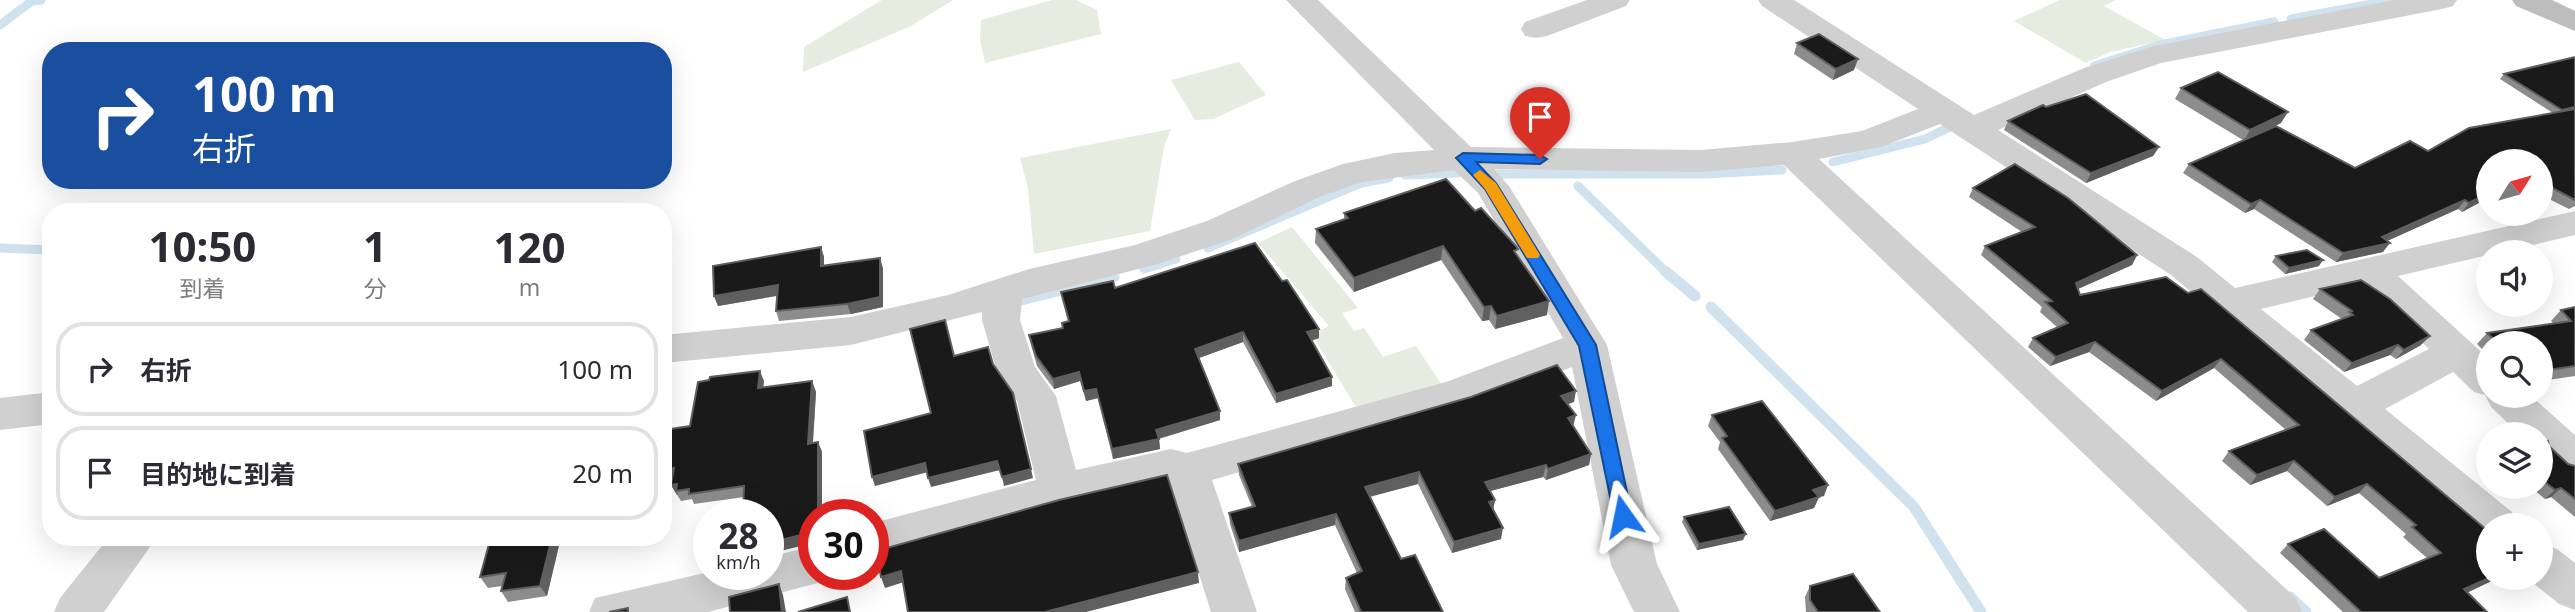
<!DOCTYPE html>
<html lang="ja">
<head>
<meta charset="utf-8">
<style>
  :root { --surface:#fff; --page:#f2f2f3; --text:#2b2b33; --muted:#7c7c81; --line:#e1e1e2 }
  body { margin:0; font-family:"Noto Sans","Noto Sans JP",sans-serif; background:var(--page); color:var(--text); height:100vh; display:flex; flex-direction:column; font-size:26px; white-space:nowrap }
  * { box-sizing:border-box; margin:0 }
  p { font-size:23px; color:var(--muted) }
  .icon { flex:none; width:38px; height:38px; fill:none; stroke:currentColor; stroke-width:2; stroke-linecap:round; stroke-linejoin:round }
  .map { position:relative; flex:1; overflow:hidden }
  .drawer { position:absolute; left:42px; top:203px; width:630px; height:343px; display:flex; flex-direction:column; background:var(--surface); border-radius:28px; box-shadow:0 7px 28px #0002 }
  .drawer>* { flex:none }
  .hud { position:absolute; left:42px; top:42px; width:630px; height:147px; border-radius:28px; box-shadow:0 7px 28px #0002; background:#1a4fa0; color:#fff; overflow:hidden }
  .needle { width:46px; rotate:53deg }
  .buttons { position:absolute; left:2476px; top:149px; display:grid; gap:14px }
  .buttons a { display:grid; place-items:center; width:77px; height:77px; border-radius:50%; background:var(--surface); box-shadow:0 7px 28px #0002; font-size:35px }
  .speed { position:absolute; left:693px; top:499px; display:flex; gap:14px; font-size:35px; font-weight:700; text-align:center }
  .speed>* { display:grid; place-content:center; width:91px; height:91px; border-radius:50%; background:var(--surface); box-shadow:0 7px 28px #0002; line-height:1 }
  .speed small { font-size:18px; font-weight:400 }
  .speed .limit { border:10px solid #d22; background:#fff; color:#111 }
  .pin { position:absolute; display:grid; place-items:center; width:60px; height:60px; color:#fff; margin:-72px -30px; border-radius:50% 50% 50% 0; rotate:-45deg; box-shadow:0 0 7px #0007 }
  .pin .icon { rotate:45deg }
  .me { position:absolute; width:77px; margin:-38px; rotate:348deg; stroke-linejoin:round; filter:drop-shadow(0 0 5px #0008) }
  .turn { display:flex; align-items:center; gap:24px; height:147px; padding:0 35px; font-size:32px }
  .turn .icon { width:91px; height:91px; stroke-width:2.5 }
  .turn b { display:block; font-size:49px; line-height:60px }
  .eta { display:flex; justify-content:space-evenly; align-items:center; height:119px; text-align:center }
  .eta b { font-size:42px; font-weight:700; line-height:49px }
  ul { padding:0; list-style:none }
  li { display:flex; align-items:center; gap:21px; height:94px; margin:0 14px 10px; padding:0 21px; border:4px solid var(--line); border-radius:28px }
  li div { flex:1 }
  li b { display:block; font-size:26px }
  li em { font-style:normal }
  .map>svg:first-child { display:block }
</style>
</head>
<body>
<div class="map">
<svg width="2575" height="612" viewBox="0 0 2575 612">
  <rect width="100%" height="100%" fill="#fff"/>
  <g fill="#e6ecdf">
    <path d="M882,0H953L911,26L803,72L804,47Z"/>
    <path d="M1052,0H1076L1097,10L1101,34L985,63L980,41L981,20Z"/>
    <path d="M2060,0H2116L2104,6L2165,40L2110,52L2086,63L2014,21Z"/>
    <path d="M1239,62L1266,95L1213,119L1195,120L1171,80Z"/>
    <path d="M1171,129L1164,147L1150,231L1034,254L1028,188L1020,158Z"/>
    <path d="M1292,227L1358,308L1342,313L1354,331L1364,328L1383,357L1416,346L1442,385L1359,412L1312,335L1329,326L1258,243Z"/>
  </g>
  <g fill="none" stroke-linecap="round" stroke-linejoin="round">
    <g stroke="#cfe2ee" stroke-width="9">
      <path d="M2291,19L2393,0"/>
      <path d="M0,25L32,1L41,0"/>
      <path d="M2094,66L2160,45L2274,22"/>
      <path d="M1833,162L1925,139L1952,126"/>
      <path d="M1496,174H1705L1782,170"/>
      <path d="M1405,175L1458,173"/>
      <path d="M1578,186L1667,273"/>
      <path d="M0,248L51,250"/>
      <path d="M1208,248L1361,183L1389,178"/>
      <path d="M1144,269L1176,259"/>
    </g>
    <g stroke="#cfe2ee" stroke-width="11">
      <path d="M1665,271L1695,296"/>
      <path d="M1017,301L1114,277"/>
      <path d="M1711,307L1914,507L1981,612"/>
      <path d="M2290,597L2306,612"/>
    </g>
    <g fill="#d0d0d0" fill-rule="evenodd">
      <path d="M1286,0H1318L1471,147L1700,150L1792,142L1862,131L1918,109L1762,6L1758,0H1794L1974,115L2084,68L2154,46L2394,0H2457L2453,6L2442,9L2161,63L2106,82L1998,130L2197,257L2235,288L2575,211V235L2503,252H2488V255L2398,276L2488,358V396H2531L2575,435V477L2560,472L2541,454V434H2519L2491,407L2485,395L2474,392L2453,372L2385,409L2512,512L2518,525H2488V541L2480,538L2171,275L1940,124L1881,147L1819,159L2296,598L2302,612H2248L1784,165L1700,172L1494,169L1509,186L1607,345L1657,564L1680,612H1634L1611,565L1572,367L1469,406L1212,480L1257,612H1211L1170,483L1060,508L873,561V523L1036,480L1017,401L997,372L982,320V312L851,345L663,363V335L851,317L948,295L1029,269L1135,245L1207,221L1295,181L1343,164L1395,153L1434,150ZM1454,170L1478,193L1563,338L1446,382L1187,453L1171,449L1076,470L1056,396L1035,367L1020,320L1022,299L1154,265L1233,239L1319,197L1362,182ZM2361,285L2429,349L2357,386L2261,309Z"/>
      <path d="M1587,0H1630L1626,6L1547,36L1536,38L1525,36L1521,29L1525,22Z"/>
      <path d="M51,392V424L0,430V398Z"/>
      <path d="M109,537H157L104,612H54L60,598Z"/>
      <path d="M2541,543L2557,549L2575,563V610L2559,604L2527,578H2541Z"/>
      <path d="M814,546V574H832L830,579L814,584L708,612H589L595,598L709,572L768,574V557Z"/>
    </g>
    <path fill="#bdbdbd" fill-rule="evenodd" d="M2512,0H2552L2575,11V31L2516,6Z"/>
  </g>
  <g fill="#8c8c8c">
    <path d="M1797,43L1854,70L1833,80L1794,54Z"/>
    <path d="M2575,57V206L2569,209L2541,195V161L2488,198L2462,212L2458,209L2387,241L2383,252L2336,262L2254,209L2245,213L2183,173L2189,164L2243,140L2175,99L2181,88L2281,123L2253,136L2355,168L2428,151L2553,113L2500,79L2504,74Z"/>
    <path d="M2046,107L2159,147L2153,156L2086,183L2004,130L2008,121Z"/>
    <path d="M1973,188L2137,255L2132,265L2078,289L2080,295L2166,277L2488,578H2498L2467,592L2487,612H2343L2280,553L2288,544L2379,578L2427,558L2403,537L2406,534L2359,493L2327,506L2287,471L2250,485L2222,461L2229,451L2286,430L2214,368L2156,401L2089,352L2050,366L2028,347L2033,338L2057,327L2040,312L2042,307L1981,255L1985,246L2022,232L1969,197Z"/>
    <path d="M1475,211L1517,256L1547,315L1495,329L1489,320L1482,321L1441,260L1354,292L1315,243L1316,229L1344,219V213Z"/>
    <path d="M821,247L824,257V266L883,268V307L851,314L779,321L776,311L777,296L718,306L714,296Z"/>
    <path d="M2276,256L2319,266L2285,274L2272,262Z"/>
    <path d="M1282,281L1319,329V338L1311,341L1332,386L1276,403L1243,342L1199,358L1220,420L1159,439L1160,449L1113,459L1098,398L1086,401L1080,381L1054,389L1037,366L1031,345L1029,335L1063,328L1068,321L1061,292L1115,288Z"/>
    <path d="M2320,289L2421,345L2396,359L2390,355L2344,372L2304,340L2311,330L2342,319L2313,299Z"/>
    <path d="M2575,307V376L2541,381V343H2488V355L2477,344L2487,333L2553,323L2551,321L2561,310Z"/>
    <path d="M764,381L763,387L812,381L816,392L813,443L818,442L822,452V514H814V544L744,497L694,504L692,499L681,501L671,485L690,426Z"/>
    <path d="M1574,402L1568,404L1573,426L1591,454L1589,465L1546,480L1543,477L1490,491L1495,500L1493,510L1501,539L1452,553L1418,484L1370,497L1401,559L1443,612H1355L1345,589L1346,578L1357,573L1335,525L1239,552L1230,524L1229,513L1252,507L1239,475L1238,464Z"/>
    <path d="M1712,415L1824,496L1819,497L1814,508L1770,521L1718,449L1720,442L1708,426Z"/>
    <path d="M2541,444L2549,446L2568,464L2575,466V517L2551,497L2545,499L2529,486H2541Z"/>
    <path d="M1684,517L1743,540L1697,550L1682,522Z"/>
    <path d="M491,537H561L547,596L508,602L501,591L502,586L488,588L480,577Z"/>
    <path d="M1810,586L1880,612H1806L1805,597Z"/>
  </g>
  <g fill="#5f5f5f">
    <path d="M1858,59L1854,70L1833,80L1836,69Z"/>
    <path d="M2288,112L2281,123L2244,141L2250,130Z"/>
    <path d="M2159,147L2153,156L2086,183L2091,173Z"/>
    <path d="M2488,193V198L2462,212L2469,203Z"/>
    <path d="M2260,200L2254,209L2245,213L2251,204Z"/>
    <path d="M2465,200L2458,209L2376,246L2382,237Z"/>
    <path d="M2390,243L2383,252L2336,262L2343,253Z"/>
    <path d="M1443,246L1441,260L1354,292V278Z"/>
    <path d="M821,247L824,257V276L821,266Z"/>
    <path d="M2137,255L2132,265L2071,292L2076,283Z"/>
    <path d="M880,258L883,268V307L851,314L847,304Z"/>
    <path d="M2323,260L2319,266L2285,274L2289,268Z"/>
    <path d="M778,285L781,295L718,306L714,296Z"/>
    <path d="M1549,301L1547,315L1495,329L1497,316Z"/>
    <path d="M1491,306L1489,320L1482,321L1484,307Z"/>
    <path d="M1319,329V338L1307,342V332Z"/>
    <path d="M1243,332V342L1196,359L1195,349Z"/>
    <path d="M2430,336L2421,345L2396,359L2404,350Z"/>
    <path d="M2095,342L2089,352L2050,366L2056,357Z"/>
    <path d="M2398,345L2390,355L2344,372L2352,363Z"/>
    <path d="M2221,359L2214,368L2156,401L2162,391Z"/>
    <path d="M760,371L764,381L762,398L758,388Z"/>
    <path d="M1079,372L1080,381L1054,389L1053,379Z"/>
    <path d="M1332,377V386L1276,403V394Z"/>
    <path d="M812,381L816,392L812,455L808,444Z"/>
    <path d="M1096,389L1098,398L1086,401L1084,391Z"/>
    <path d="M1576,391L1574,402L1559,407L1561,396Z"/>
    <path d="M1220,411V420L1157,439L1156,430Z"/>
    <path d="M1576,415L1573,427L1568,418Z"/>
    <path d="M1159,439L1160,449L1113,459L1112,449Z"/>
    <path d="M818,442L822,452V514H818Z"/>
    <path d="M1591,454L1589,465L1546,480L1548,469Z"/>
    <path d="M997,461L1000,470L931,487L928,478Z"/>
    <path d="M2294,461L2287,471L2250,485L2257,475Z"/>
    <path d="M925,463L928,472L875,486L872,477Z"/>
    <path d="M1546,465L1543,477L1483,493L1485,482Z"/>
    <path d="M674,468L679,478L663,480V470Z"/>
    <path d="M1031,469L1033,478L1004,486L1002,477Z"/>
    <path d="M1419,472L1418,484L1364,498L1365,487Z"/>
    <path d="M677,484L676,491L678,495H677L671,485Z"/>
    <path d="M2367,484L2359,493L2327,506L2335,497Z"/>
    <path d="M1828,485L1824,496L1819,497L1814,508L1770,521L1775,511L1813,490Z"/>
    <path d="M2561,488L2551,497L2545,499L2555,490Z"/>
    <path d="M1495,500L1493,511L1489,502Z"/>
    <path d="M1336,514L1335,525L1239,552V541Z"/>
    <path d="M1503,528L1501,539L1452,553L1454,542Z"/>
    <path d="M809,533L813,543L768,554V543Z"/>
    <path d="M1746,534L1743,540L1697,550L1699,544Z"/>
    <path d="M552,537H561L547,596L540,586Z"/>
    <path d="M901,571L904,582L885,588L881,577Z"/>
    <path d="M1198,572L1199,583L1086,612H1045Z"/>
    <path d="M2489,578H2498L2454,599L2464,589Z"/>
    <path d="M779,584L783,595L786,612H782Z"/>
  </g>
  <g fill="#1a1a1a" stroke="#5f5f5f" stroke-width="2">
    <path d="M1819,34L1858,59L1836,69L1797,43Z"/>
    <path d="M2575,57V107L2562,110L2504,74Z"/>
    <path d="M2218,72L2288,112L2250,130L2181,88Z"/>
    <path d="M2086,94L2159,147L2091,173L2008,121L2043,105L2046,107Z"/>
    <path d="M2575,109V200L2541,182V161H2488V193L2469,203L2465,200L2382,237L2390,243L2343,253L2260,200L2251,204L2189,164L2276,126L2355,168L2410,141L2428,151L2469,128Z"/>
    <path d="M2015,164L2068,198L2137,255L2076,283L2080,295L2166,277L2188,293L2201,289L2488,531L2489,578L2464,589L2487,612H2361L2288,544L2324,529L2379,578L2441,553L2412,527L2416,525L2367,484L2335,497L2294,461L2257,475L2229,451L2299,425L2221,359L2162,391L2095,342L2056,357L2033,338L2068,323L2045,302L2052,301L1985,246L2035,227L1973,188Z"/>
    <path d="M1446,179L1475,211L1481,208L1516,246L1518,249L1514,251L1549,301L1497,316L1491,306L1484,307L1443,246L1354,278L1316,229L1348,218L1344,213Z"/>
    <path d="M1255,243L1282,281L1287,280L1319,329L1307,332L1332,377L1276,394L1243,332L1195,349L1220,411L1156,430L1159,439L1112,449L1096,389L1084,391L1079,372L1053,379L1036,356L1029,335L1063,328L1062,323L1069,321L1061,292L1113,281L1115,288Z"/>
    <path d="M821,247V266L880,258V297L847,304L776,311L778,285L714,296L713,266Z"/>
    <path d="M2307,250L2323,260L2289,268L2276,256Z"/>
    <path d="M2361,280L2390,299L2430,336L2404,350L2398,345L2352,363L2311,330L2353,315L2349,312L2352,311L2320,289Z"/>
    <path d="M2575,307V366L2541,371V343H2498L2487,333L2571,321L2561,310Z"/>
    <path d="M945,320L954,356L988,347L993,364L1013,393L1031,469L1002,477L997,461L928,478L925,463L872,477L864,431L931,413L910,329Z"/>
    <path d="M1557,365L1576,391L1561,396L1576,415L1568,418L1591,454L1548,469L1546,465L1485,482L1495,500L1489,502L1503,528L1454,542L1419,472L1365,487L1401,559L1415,555L1443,612H1361L1346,578L1362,571L1336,514L1239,541L1229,513L1255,506L1238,464L1471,397Z"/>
    <path d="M760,371L758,388L812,381L808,444L818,442V514H814V538H813L809,533L768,543V514H743L744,486L689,494V489L676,491L677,484L671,485L674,468L663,470V430L690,426L698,382L709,380L710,377Z"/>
    <path d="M1762,401L1828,485L1813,490L1819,497L1775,511L1722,438L1727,436L1712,415Z"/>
    <path d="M2548,441L2549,446L2568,464L2575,466V499L2561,488L2555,490L2541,479V444Z"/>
    <path d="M1167,475L1198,572L1045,612H908L901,571L881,577L876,551L1059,500Z"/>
    <path d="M1729,507L1746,534L1699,544L1684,517Z"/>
    <path d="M491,537H552L540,586L501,591L506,573L480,577Z"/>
    <path d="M1853,574L1880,612H1818L1810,600V586Z"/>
    <path d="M779,584L782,612H730L729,597Z"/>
    <path d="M847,597L850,612H798Z"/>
    <path d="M628,608V612H609Z"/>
  </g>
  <path fill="#1a73e8" stroke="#114b97" stroke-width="2" d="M1463,153L1540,155L1547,159L1540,164L1476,162L1496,183L1596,345L1632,516L1630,522L1623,524L1614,516L1579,346L1485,189L1456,158Z"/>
  <path fill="#f59e0b" d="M1480,170L1496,183L1540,255L1538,258H1527L1485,189L1473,175Z"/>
</svg>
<div class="buttons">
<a><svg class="needle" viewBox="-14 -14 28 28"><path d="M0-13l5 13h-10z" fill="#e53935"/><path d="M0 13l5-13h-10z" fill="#7c7c81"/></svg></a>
<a><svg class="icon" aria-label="sound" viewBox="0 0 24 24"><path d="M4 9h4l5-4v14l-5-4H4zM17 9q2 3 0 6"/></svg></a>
<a><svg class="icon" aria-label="search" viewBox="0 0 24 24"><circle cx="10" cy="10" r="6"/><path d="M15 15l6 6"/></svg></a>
<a><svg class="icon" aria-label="layers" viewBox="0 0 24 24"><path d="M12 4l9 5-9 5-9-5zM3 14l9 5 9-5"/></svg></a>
<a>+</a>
</div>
<div class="speed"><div>28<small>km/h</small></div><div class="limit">30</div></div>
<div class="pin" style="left:1540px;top:159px;background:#d93025"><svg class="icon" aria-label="arrive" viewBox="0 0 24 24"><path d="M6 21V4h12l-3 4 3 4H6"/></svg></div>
<svg class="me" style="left:1623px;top:516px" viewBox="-20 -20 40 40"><path d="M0-17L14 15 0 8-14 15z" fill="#1a73e8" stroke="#fff" stroke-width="4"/></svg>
<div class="hud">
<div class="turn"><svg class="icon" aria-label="right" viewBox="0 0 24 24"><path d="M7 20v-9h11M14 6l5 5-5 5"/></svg><div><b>100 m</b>右折</div></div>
</div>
<section class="drawer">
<div class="eta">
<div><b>10:50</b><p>到着</p></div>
<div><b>1</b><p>分</p></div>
<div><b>120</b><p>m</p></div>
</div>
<ul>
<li><svg class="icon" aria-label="right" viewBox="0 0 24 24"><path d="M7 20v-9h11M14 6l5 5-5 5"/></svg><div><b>右折</b></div><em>100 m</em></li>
<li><svg class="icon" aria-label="arrive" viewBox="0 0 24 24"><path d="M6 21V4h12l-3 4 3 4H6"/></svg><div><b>目的地に到着</b></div><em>20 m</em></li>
</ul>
</section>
</div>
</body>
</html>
